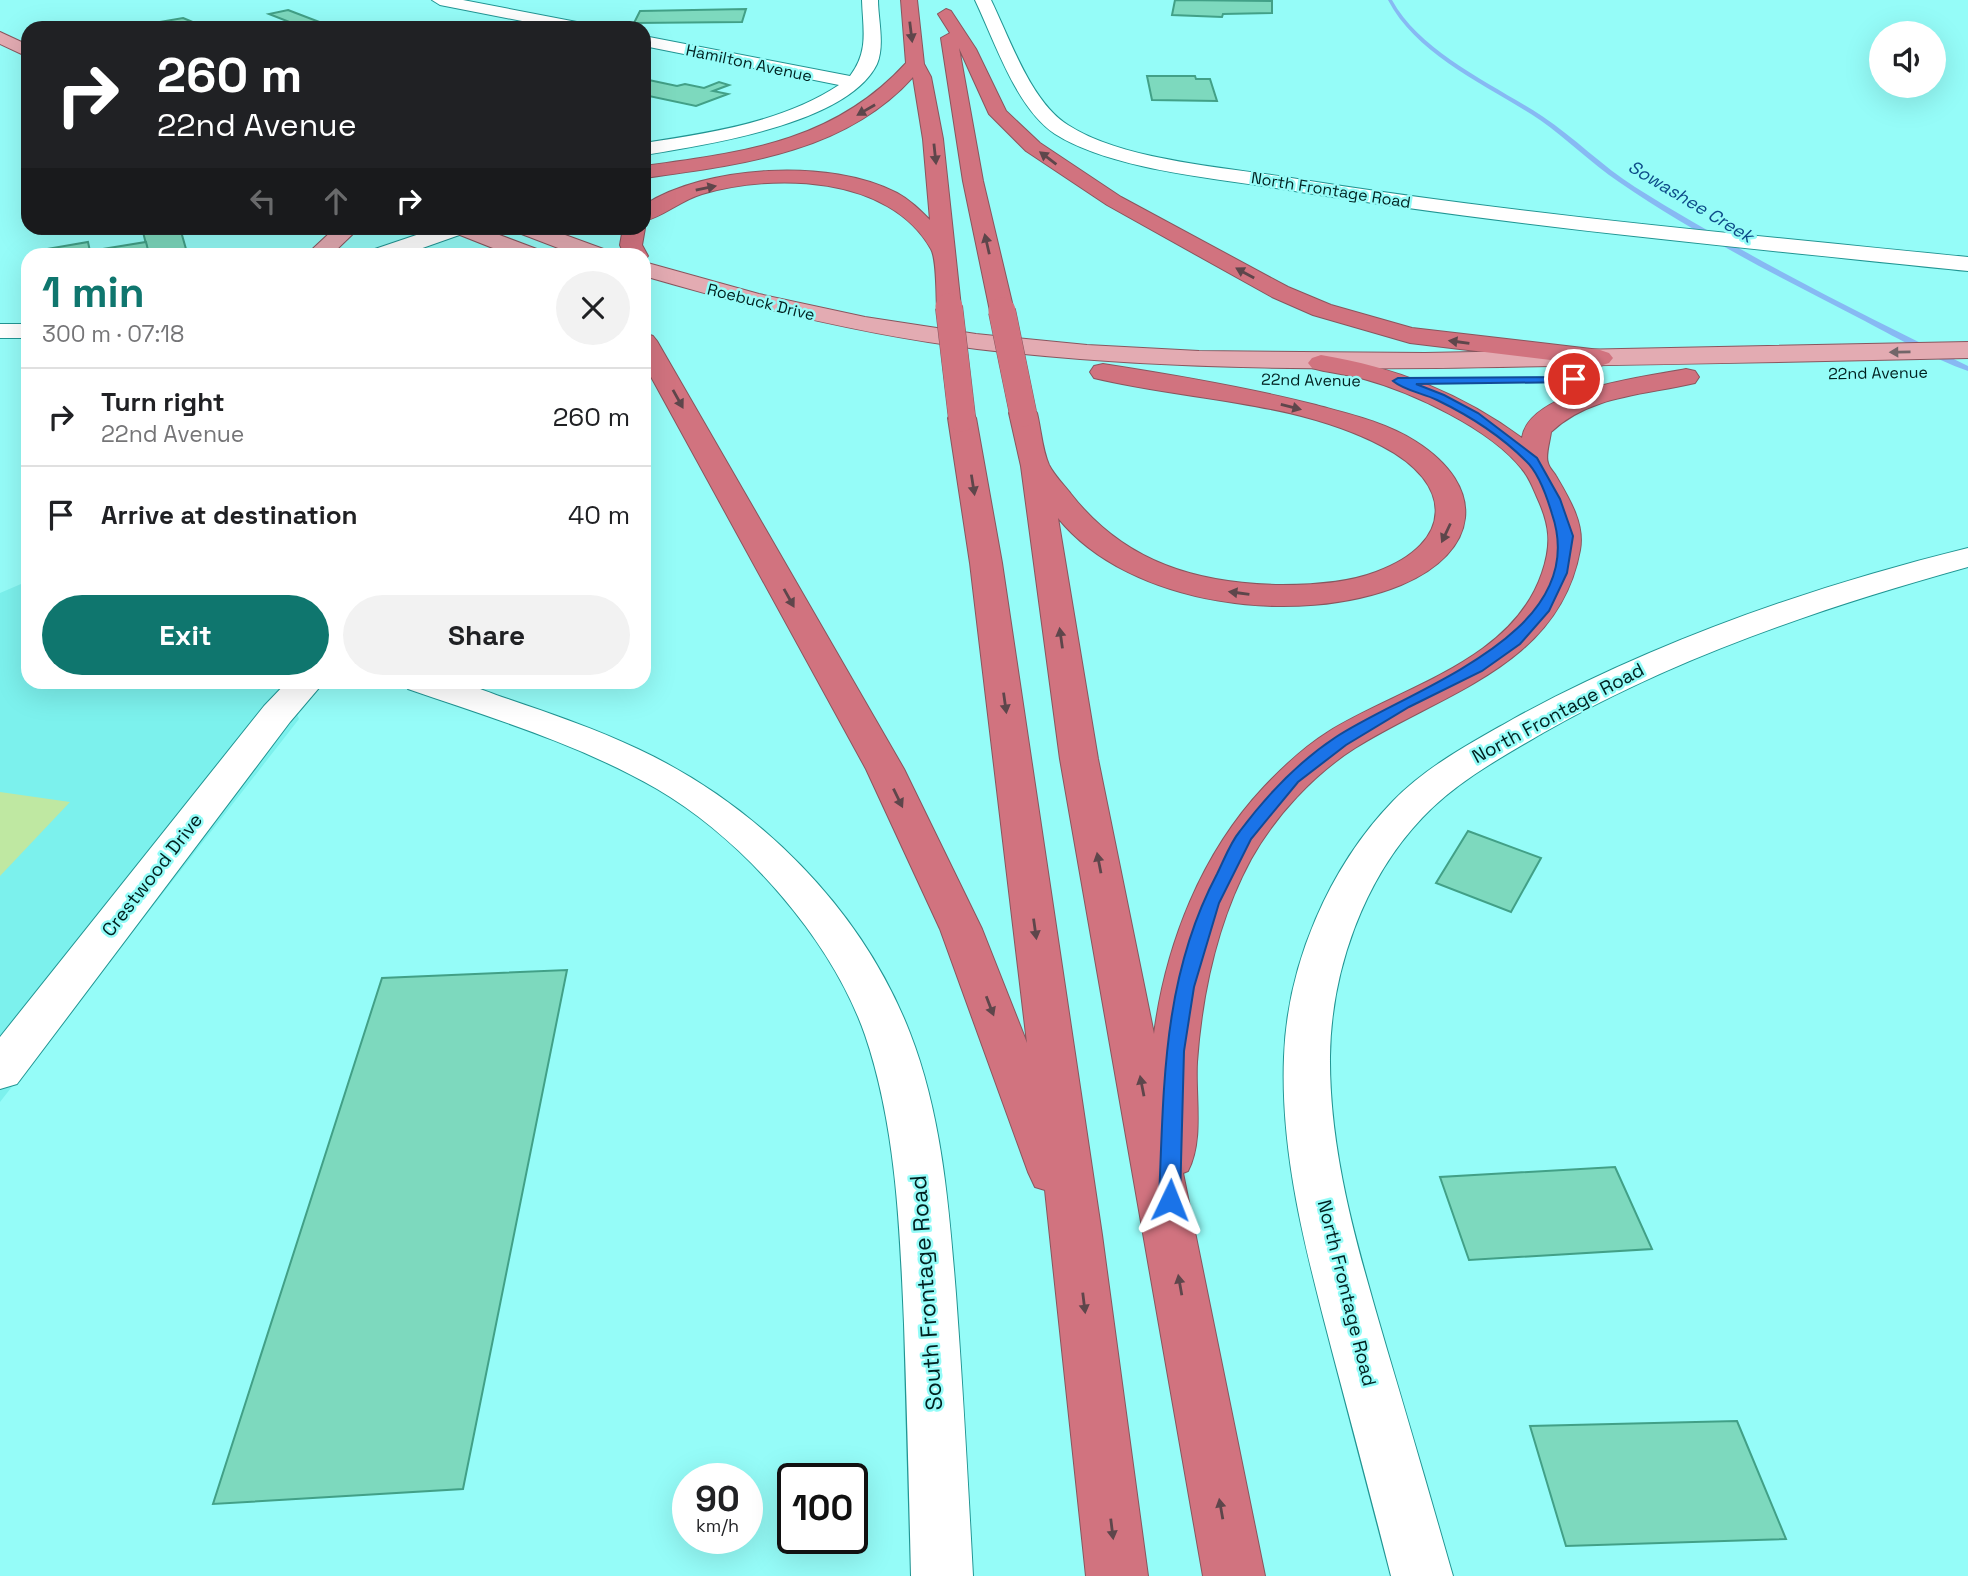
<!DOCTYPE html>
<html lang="en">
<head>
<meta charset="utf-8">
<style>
  :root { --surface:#fff; --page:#f2f2f2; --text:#202124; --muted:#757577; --line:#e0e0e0; --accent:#0f766e }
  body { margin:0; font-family:"Space Grotesk",sans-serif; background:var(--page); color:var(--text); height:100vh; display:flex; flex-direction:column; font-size:26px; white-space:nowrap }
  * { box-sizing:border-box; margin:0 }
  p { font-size:23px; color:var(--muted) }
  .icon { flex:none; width:38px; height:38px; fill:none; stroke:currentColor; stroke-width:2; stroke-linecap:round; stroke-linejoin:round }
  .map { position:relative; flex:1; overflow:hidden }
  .sheet { position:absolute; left:21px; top:248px; width:630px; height:441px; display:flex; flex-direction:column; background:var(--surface); border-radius:21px; box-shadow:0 7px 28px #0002 }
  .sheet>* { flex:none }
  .hud { position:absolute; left:21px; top:21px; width:630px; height:214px; border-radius:21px; box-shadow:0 7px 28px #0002; background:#202124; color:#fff; overflow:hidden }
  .buttons { position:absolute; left:1869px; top:21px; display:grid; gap:14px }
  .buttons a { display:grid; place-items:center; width:77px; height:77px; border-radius:50%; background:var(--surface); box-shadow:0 7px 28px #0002; font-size:35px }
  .speed { position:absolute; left:672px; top:1463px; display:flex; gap:14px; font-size:35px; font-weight:700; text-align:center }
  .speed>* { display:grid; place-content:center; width:91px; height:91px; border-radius:50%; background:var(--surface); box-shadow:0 7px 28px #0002; line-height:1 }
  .speed small { font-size:18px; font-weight:400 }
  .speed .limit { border:4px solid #111; border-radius:10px; background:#fff; color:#111 }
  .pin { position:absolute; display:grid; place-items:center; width:60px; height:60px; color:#fff; margin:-30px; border:4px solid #fff; border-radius:50%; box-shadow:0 2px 7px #0007 }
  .me { position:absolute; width:77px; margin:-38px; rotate:2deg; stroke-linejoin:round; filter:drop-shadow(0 0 5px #0008) }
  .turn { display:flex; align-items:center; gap:24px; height:147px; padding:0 21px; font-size:32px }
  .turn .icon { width:91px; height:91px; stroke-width:2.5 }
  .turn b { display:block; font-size:49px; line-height:60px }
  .lanes { display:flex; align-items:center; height:66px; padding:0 21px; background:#0003; justify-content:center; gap:35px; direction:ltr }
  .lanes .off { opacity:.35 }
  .round { display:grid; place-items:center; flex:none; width:74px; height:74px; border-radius:37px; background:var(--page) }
  .head { display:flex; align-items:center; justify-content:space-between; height:119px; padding:0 21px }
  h1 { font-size:42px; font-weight:800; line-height:52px; color:var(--accent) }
  .cta { display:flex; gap:14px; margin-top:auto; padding:14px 21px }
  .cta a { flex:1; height:80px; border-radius:42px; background:var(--accent); color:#fff; font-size:28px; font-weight:800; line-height:80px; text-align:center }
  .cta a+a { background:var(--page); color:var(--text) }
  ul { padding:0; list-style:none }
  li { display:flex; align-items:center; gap:21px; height:98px; padding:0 21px; border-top:2px solid var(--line) }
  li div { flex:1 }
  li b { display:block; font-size:26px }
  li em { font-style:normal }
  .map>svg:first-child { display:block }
</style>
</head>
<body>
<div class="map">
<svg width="1968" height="1576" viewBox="0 0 1968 1576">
  <rect width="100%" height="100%" fill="#95fcf8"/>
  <path fill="#7cf1ed" d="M28,581V682L284,683L299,719L0,1102V593Z"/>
  <path fill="#bfe8a2" d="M0,792L70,802L0,876Z"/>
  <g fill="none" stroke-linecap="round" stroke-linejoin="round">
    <path fill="#87b9f3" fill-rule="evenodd" d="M1388,0H1392C1421,53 1493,84 1542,116C1575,138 1602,166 1635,187C1742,254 1855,311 1968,366V371C1933,359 1892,335 1859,318C1777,276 1695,234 1619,182C1591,163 1567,139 1540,120C1489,86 1417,56 1388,0Z"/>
  </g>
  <g fill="#7dd9be" stroke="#42a087" stroke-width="2">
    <path d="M1175,0L1272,1V13L1223,14L1222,17L1172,15Z"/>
    <path d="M746,9L742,22L634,23L640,11Z"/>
    <path d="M288,10L322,23L302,27L269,14Z"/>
    <path d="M183,18L207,28H164L154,23Z"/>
    <path d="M1147,76H1195L1196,79H1210L1217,101L1152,100Z"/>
    <path d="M644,79L677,86L685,84L704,88L719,82L729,85L713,91L728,94L696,106L644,95Z"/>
    <path d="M142,228H180L188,256H149Z"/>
    <path d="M88,242L91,256H42L41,250Z"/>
    <path d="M146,242L148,250L115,256H91L90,251Z"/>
    <path d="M1468,831L1541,858L1511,912L1436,883Z"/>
    <path d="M567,970L463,1489L213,1504L382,978Z"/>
    <path d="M1615,1167L1652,1249L1469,1260L1440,1177Z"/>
    <path d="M1737,1421L1786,1539L1566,1546L1530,1426Z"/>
  </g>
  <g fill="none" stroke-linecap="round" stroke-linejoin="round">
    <g stroke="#219593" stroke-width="2">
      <g id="minor">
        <path d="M432,0H463L582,23L590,28H558L440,5Z"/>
        <path d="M862,0H878C878,19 885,45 877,64C848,124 705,145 644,155V143C710,133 783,122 839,85L644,46V36L850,76C869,51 863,30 862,0Z"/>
        <path d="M975,0H991C1010,39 1031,102 1068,125C1122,160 1222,167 1285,177C1511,214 1740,234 1968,257V271C1737,247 1506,226 1276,188C1212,178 1110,169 1055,134C1016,108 995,42 975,0Z"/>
        <path d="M437,228H468L465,233L400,256H366L369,251Z"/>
        <rect x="0" y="324" width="28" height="14"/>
        <path d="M1968,548V567C1821,608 1676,657 1543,733C1500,758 1456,782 1422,818C1363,880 1331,972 1330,1056C1329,1155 1359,1253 1386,1346C1409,1423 1431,1499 1453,1576H1391C1372,1501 1352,1426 1332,1351C1307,1255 1280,1156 1284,1057C1287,965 1329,867 1393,801C1427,766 1471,743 1513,719C1656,641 1810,587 1968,548Z"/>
        <path d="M287,682H324L290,722L17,1084L0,1089V1037L264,706Z"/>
        <path d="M403,682C420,682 440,680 457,683C474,685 492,694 508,699C552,714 596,729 638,749C758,805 862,909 910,1033C942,1115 949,1207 956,1294C963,1388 968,1482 973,1576H911C909,1492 907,1408 904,1324C900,1228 896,1126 865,1035C832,940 744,840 657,789C579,744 492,718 408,689Z"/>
      </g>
    </g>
    <g stroke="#88565e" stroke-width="2">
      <g id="major">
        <path d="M0,32L28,45V57L0,44Z"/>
        <path d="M335,228H359L330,256H305Z"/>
        <path d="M452,228H481L542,251L545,256H513L455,233Z"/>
        <path d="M516,228H546L609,251L612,256H579L519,233Z"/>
        <path d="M644,262L759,294L865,317L976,334L1087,345L1199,351L1425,353L1968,342V358C1830,361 1691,364 1553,366C1361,370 1168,372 977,349C864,335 754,308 644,276Z"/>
      </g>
    </g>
    <g stroke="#88565e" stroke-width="2">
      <g id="highway">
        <path d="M901,0H917L924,64L931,77L943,139L961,307L958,312L949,314L940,312L937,307C936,293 937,259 931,249C889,175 773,173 702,194C681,200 663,217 644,221V205C706,165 831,158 897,193C910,200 920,210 930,220L923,139L913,77C845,153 739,165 644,178V166C745,152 834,142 906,63Z"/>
        <path d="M946,9L951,11L976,49L1006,111L1040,143L1121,197L1288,287L1331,305L1412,328L1600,350L1609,353L1613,358L1609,363L1600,366L1410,343L1313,315L1272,297L1107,205L1026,151L989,114L959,48L983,181L1014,311L1011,316L1002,318L993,316L990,311L963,181L941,38L950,33L938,14Z"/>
        <path d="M644,227L645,228L642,245L648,256L644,261V256H625L620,245L623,228Z"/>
        <path d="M644,333L653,336L657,341L904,769L982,929L1027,1043L970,563L948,418L952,412L962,410L972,412L976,418L1002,563L1102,1235L1148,1576H1086L1045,1190L1035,1187L1028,1172L940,929L866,769L644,364Z"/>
        <path d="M1321,355C1395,367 1461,393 1522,438C1529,389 1647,377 1686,369L1695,371L1699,377L1695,383C1645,395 1590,395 1551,432C1550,441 1545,456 1548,463C1549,468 1554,472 1556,476C1569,498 1585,524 1580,550C1559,666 1442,693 1355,748C1314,774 1275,816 1251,859C1218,920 1202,993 1197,1062C1195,1097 1204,1140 1188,1171L1183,1173L1265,1576H1203L1060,759L1021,466L1009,413L1013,407L1023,405L1033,407L1037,413C1041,429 1042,449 1049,465C1054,475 1064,485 1071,494C1125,563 1198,584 1282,585C1313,585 1347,583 1376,572C1455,543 1454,483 1382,446C1294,400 1189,401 1094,378L1090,372L1094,366L1103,364C1174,375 1246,387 1316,405C1349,414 1385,422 1415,441C1488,487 1480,552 1401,585C1299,627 1130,607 1058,518L1098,759L1154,1034C1166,944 1201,854 1264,787C1283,767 1304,747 1328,732C1400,687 1512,662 1542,573C1552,544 1550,525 1537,497C1533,488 1529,477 1522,469C1491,429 1412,392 1364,379C1347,374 1329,373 1312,368L1308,363L1312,358Z"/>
      </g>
    </g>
    <use href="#minor" fill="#fff" fill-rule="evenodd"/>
    <use href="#major" fill="#e3abb2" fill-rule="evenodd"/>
    <use href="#highway" fill="#d1737f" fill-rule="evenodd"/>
    <g stroke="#88565e" stroke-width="28" stroke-linecap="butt">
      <g id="highway-bridge">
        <path d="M949,307L962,418"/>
        <path d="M1002,311L1023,413"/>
      </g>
    </g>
    <use href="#highway-bridge" stroke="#d1737f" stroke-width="27"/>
  </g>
  <defs><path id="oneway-solid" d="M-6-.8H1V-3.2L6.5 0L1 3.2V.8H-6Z" transform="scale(1.75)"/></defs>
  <g fill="#5e464b">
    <use href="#oneway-solid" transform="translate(911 32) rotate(83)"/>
    <use href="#oneway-solid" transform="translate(866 110) rotate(150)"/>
    <use href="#oneway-solid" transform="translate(935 154) rotate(84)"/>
    <use href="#oneway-solid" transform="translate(1048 158) rotate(-143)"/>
    <use href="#oneway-solid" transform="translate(706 188) rotate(-12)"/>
    <use href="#oneway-solid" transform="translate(987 244) rotate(-103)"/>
    <use href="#oneway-solid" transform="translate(1245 273) rotate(-151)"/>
    <use href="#oneway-solid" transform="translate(1459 342) rotate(-172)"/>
    <use href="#oneway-solid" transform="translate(678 399) rotate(61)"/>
    <use href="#oneway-solid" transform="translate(1291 407) rotate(14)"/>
    <use href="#oneway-solid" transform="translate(973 485) rotate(81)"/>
    <use href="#oneway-solid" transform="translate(1446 533) rotate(115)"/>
    <use href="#oneway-solid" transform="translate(1239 593) rotate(-172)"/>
    <use href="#oneway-solid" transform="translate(789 598) rotate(61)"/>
    <use href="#oneway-solid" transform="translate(1061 638) rotate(-98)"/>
    <use href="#oneway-solid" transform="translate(1005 703) rotate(82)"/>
    <use href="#oneway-solid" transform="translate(898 798) rotate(64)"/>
    <use href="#oneway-solid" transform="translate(1099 863) rotate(-101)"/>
    <use href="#oneway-solid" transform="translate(1035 929) rotate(82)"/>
    <use href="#oneway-solid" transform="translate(990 1006) rotate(69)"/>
    <use href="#oneway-solid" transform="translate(1142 1086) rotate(-101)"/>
    <use href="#oneway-solid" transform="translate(1180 1285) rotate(-100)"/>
    <use href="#oneway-solid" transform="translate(1084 1303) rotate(83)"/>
    <use href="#oneway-solid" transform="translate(1221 1509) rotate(-100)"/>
    <use href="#oneway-solid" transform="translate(1112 1529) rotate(83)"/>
  </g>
  <use fill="#726669" href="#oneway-solid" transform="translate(1900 352) rotate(179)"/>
  <path fill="#1a73e8" stroke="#114b97" stroke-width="2" d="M1578,377L1579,379L1574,382L1416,384L1444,395L1478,413L1537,458L1560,499L1573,536L1567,573L1549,611L1520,644L1482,671L1409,707L1346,745L1298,782L1251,839L1219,903L1194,987L1184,1051L1180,1200L1177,1206L1170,1209L1162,1206L1159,1200C1164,1086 1162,978 1217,874C1224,860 1230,843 1240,831C1267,795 1298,762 1336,737C1411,688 1593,634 1552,514C1547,497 1539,473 1526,461C1502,437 1468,415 1437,400C1423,393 1405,391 1393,381L1398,378Z"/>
  <g text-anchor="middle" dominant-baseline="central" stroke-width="5" stroke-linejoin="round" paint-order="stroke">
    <g font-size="16" fill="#002120" stroke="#95fcf8">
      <text transform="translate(749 63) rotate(12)">Hamilton Avenue</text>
      <text transform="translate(1331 190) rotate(9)">North Frontage Road</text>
      <text transform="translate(761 302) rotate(14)">Roebuck Drive</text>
      <text transform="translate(1878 373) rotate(-1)">22nd Avenue</text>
      <text transform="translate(1311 380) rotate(1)">22nd Avenue</text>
    </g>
    <g font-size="18" font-style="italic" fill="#0d4c88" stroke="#95fcf8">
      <text transform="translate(1691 201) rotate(31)">Sowashee Creek</text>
    </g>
    <g font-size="19" fill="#002120" stroke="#95fcf8">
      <text transform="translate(1558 713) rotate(-28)">North Frontage Road</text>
      <text transform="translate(152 875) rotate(-52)">Crestwood Drive</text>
      <text transform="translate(1347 1293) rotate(76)">North Frontage Road</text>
    </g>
    <g font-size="23" fill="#002120" stroke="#95fcf8">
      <text transform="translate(926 1293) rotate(-94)">South Frontage Road</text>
    </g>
  </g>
</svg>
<div class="buttons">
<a><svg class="icon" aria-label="sound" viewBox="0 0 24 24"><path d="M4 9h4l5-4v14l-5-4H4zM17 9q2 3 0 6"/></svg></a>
</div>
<div class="speed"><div>90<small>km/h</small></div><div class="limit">100</div></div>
<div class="pin" style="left:1574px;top:379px;background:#d93025"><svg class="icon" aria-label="arrive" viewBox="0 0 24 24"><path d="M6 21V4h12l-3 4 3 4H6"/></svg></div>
<svg class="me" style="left:1170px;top:1200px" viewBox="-20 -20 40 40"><path d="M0-17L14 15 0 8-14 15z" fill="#1a73e8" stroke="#fff" stroke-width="4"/></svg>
<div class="hud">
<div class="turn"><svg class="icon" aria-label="right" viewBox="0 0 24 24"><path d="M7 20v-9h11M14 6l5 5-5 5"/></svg><div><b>260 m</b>22nd Avenue</div></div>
<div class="lanes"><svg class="icon off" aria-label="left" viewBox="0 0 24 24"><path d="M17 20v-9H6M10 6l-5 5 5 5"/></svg><svg class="icon off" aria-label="ahead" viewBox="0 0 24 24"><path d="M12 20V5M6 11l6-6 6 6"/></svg><svg class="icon" aria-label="right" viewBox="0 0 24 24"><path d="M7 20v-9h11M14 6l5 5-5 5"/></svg></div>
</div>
<section class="sheet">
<div class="head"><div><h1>1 min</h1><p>300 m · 07:18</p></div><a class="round"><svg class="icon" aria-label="close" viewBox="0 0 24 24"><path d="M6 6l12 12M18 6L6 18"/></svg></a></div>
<ul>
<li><svg class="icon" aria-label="right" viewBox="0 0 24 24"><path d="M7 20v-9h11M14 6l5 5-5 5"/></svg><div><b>Turn right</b><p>22nd Avenue</p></div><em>260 m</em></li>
<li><svg class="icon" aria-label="arrive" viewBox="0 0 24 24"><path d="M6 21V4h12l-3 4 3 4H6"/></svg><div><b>Arrive at destination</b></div><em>40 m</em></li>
</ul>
<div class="cta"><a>Exit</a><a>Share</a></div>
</section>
</div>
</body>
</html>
